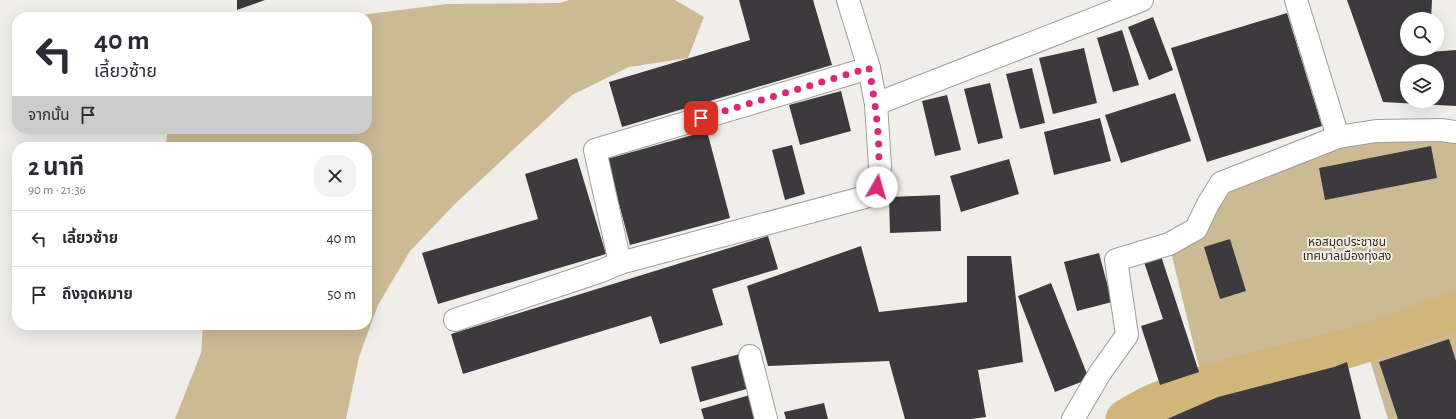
<!DOCTYPE html>
<html lang="th">
<head>
<meta charset="utf-8">
<style>
  :root { --surface:#fff; --page:#f2f2f3; --text:#2b2b33; --muted:#7c7c81; --line:#e1e1e2 }
  body { margin:0; font-family:"Alegreya Sans","Noto Sans Thai",sans-serif; background:var(--page); color:var(--text); height:100vh; display:flex; flex-direction:column; font-size:15px; white-space:nowrap }
  * { box-sizing:border-box; margin:0 }
  p { font-size:13px; color:var(--muted) }
  .icon { flex:none; width:22px; height:22px; fill:none; stroke:currentColor; stroke-width:2; stroke-linecap:round; stroke-linejoin:round }
  .map { position:relative; flex:1; overflow:hidden }
  .details { position:absolute; left:12px; top:142px; width:360px; height:188px; display:flex; flex-direction:column; background:var(--surface); border-radius:16px; box-shadow:0 4px 16px #0002 }
  .details>* { flex:none }
  .top-card { position:absolute; left:12px; top:12px; width:360px; height:122px; border-radius:16px; box-shadow:0 4px 16px #0002; background:#fff; color:var(--text); overflow:hidden }
  .buttons { position:absolute; left:1400px; top:12px; display:grid; gap:8px }
  .buttons a { display:grid; place-items:center; width:44px; height:44px; border-radius:50%; background:var(--surface); box-shadow:0 4px 16px #0002; font-size:20px }
  .pin { position:absolute; display:grid; place-items:center; width:34px; height:34px; color:#fff; margin:-17px; border-radius:8px; box-shadow:0 2px 6px #0006 }
  .me { position:absolute; width:44px; margin:-22px; rotate:7deg; stroke-linejoin:round; filter:drop-shadow(0 0 3px #0008) }
  .turn { display:flex; align-items:center; gap:14px; height:84px; padding:0 16px; font-size:18px }
  .turn .icon { width:52px; height:52px; stroke-width:2.5 }
  .turn b { display:block; font-size:28px; line-height:34px }
  .then { display:flex; align-items:center; height:38px; padding:0 16px; background:#0003; gap:8px; font-size:15px }
  .round { display:grid; place-items:center; flex:none; width:42px; height:42px; border-radius:16px; background:var(--page) }
  .head { display:flex; align-items:center; justify-content:space-between; height:68px; padding:0 16px }
  h1 { font-size:24px; font-weight:700; line-height:30px }
  ul { padding:0; list-style:none }
  li { display:flex; align-items:center; gap:12px; height:56px; padding:0 16px; border-top:1px solid var(--line) }
  li div { flex:1 }
  li b { display:block; font-size:15px }
  li em { font-style:normal }
  .map>svg:first-child { display:block }
</style>
</head>
<body>
<div class="map">
<svg width="1456" height="419" viewBox="0 0 1456 419">
  <rect width="100%" height="100%" fill="#f0eeeb"/>
  <g fill="#ccba95">
    <path d="M569,0H675L704,17L688,58L629,67L572,95L456,203L410,251L378,305L359,357L346,419H175L201,353L203,325H367V147H165L168,129H367V17H345L447,4L560,3Z"/>
    <path d="M1456,132V419H1388L1368,354L1206,395L1169,244L1221,182L1338,137Z"/>
  </g>
  <g fill="none" stroke-linecap="round" stroke-linejoin="round">
    <path stroke="#d1b67c" stroke-width="39" d="M1125,419C1134,414 1143,408 1152,404C1208,381 1268,369 1327,354C1371,343 1413,327 1456,310"/>
  </g>
  <g fill="#3c3a3c" fill-rule="evenodd">
    <path d="M237,0H265L237,10Z"/>
    <path d="M739,0H813L832,65L622,127L609,82L750,40Z"/>
    <path d="M1347,0H1432L1431,19H1407V49H1430V52L1456,50V106L1383,102ZM1407,71H1437V101H1407Z"/>
    <path d="M1287,13L1322,126L1207,162L1171,48Z"/>
    <path d="M1153,17L1173,70L1149,80L1128,27Z"/>
    <path d="M1122,30L1139,85L1113,92L1097,38Z"/>
    <path d="M1084,48L1097,103L1053,114L1039,58Z"/>
    <path d="M1032,68L1045,123L1020,129L1006,74Z"/>
    <path d="M990,83L1003,138L978,144L964,89Z"/>
    <path d="M841,91L851,131L800,145L789,105Z"/>
    <path d="M1175,93L1191,141L1121,163L1105,115Z"/>
    <path d="M947,95L961,150L935,156L922,101Z"/>
    <path d="M1100,118L1111,161L1054,175L1044,132Z"/>
    <path d="M707,131L730,218L630,245L607,159Z"/>
    <path d="M792,145L805,194L785,200L772,150Z"/>
    <path d="M1431,146L1437,178L1325,200L1319,168Z"/>
    <path d="M577,158L606,254L438,304L422,253L538,219L525,174Z"/>
    <path d="M1009,159L1019,194L961,212L950,176Z"/>
    <path d="M940,195L941,231L890,233L889,197Z"/>
    <path d="M768,236L778,269L712,289L723,325L660,344L651,316L463,374L451,334Z"/>
    <path d="M1230,239L1246,291L1220,299L1204,247Z"/>
    <path d="M861,246L879,312L967,302V256H1011L1023,362L978,370L986,417L971,419H905L889,361L768,366L747,286Z"/>
    <path d="M1099,253L1112,302L1077,311L1064,262Z"/>
    <path d="M1161,256L1199,372L1160,385L1141,326L1163,319L1144,262Z"/>
    <path d="M1051,283L1089,379L1055,392L1018,296Z"/>
    <path d="M1449,339L1456,361V419H1398L1379,362Z"/>
    <path d="M740,354L750,388L700,402L691,367Z"/>
    <path d="M1347,362L1361,419H1167L1218,397L1334,367Z"/>
    <path d="M750,395L757,419H704L701,409Z"/>
    <path d="M824,403L828,419H786L784,412Z"/>
  </g>
  <g fill="none" stroke-linecap="round" stroke-linejoin="round">
    <g stroke="#9f9e9b" stroke-width="24">
      <g id="minor">
        <path d="M1296,0L1338,137"/>
        <path d="M876,104L1142,0"/>
        <path d="M620,263L595,150L869,68"/>
        <path d="M455,320L601,271L620,263L869,196L877,187L880,166L876,104L869,68L848,0"/>
        <path d="M750,356L766,419"/>
        <path d="M1073,419L1100,373L1127,335L1116,260L1169,244L1196,229L1208,204L1221,183L1338,137L1376,131L1441,130L1456,132"/>
      </g>
    </g>
    <use href="#minor" stroke="#fff" stroke-width="22"/>
  </g>
  <g fill="none" stroke-linecap="round" stroke-linejoin="round">
    <path stroke="#db2777" stroke-width="7" stroke-dasharray="0 12.6" d="M701,118L869,68C876,107 882,147 877,187"/>
  </g>
  <g text-anchor="middle" dominant-baseline="central" stroke-width="4" stroke-linejoin="round" paint-order="stroke">
    <g font-size="12" fill="#382c11" stroke="#f0eeeb">
      <text x="1347" y="242">หอสมุดประชาชน<tspan x="1347" dy="14">เทศบาลเมืองทุ่งสง</tspan></text>
    </g>
  </g>
</svg>
<div class="buttons">
<a><svg class="icon" aria-label="search" viewBox="0 0 24 24"><circle cx="10" cy="10" r="6"/><path d="M15 15l6 6"/></svg></a>
<a><svg class="icon" aria-label="layers" viewBox="0 0 24 24"><path d="M12 4l9 5-9 5-9-5zM3 14l9 5 9-5"/></svg></a>
</div>
<div class="pin" style="left:701px;top:118px;background:#d93025"><svg class="icon" aria-label="arrive" viewBox="0 0 24 24"><path d="M6 21V4h12l-3 4 3 4H6"/></svg></div>
<svg class="me" style="left:877px;top:187px" viewBox="-20 -20 40 40"><circle r="19" fill="#fff"/><path d="M0-13L10 11 0 6-10 11z" fill="#db2777"/></svg>
<div class="top-card">
<div class="turn"><svg class="icon" aria-label="left" viewBox="0 0 24 24"><path d="M17 20v-9H6M10 6l-5 5 5 5"/></svg><div><b>40 m</b>เลี้ยวซ้าย</div></div>
<div class="then">จากนั้น<svg class="icon" aria-label="arrive" viewBox="0 0 24 24"><path d="M6 21V4h12l-3 4 3 4H6"/></svg></div>
</div>
<section class="details">
<div class="head"><div><h1>2 นาที</h1><p>90 m · 21:36</p></div><a class="round"><svg class="icon" aria-label="close" viewBox="0 0 24 24"><path d="M6 6l12 12M18 6L6 18"/></svg></a></div>
<ul>
<li><svg class="icon" aria-label="left" viewBox="0 0 24 24"><path d="M17 20v-9H6M10 6l-5 5 5 5"/></svg><div><b>เลี้ยวซ้าย</b></div><em>40 m</em></li>
<li><svg class="icon" aria-label="arrive" viewBox="0 0 24 24"><path d="M6 21V4h12l-3 4 3 4H6"/></svg><div><b>ถึงจุดหมาย</b></div><em>50 m</em></li>
</ul>
</section>
</div>
</body>
</html>
